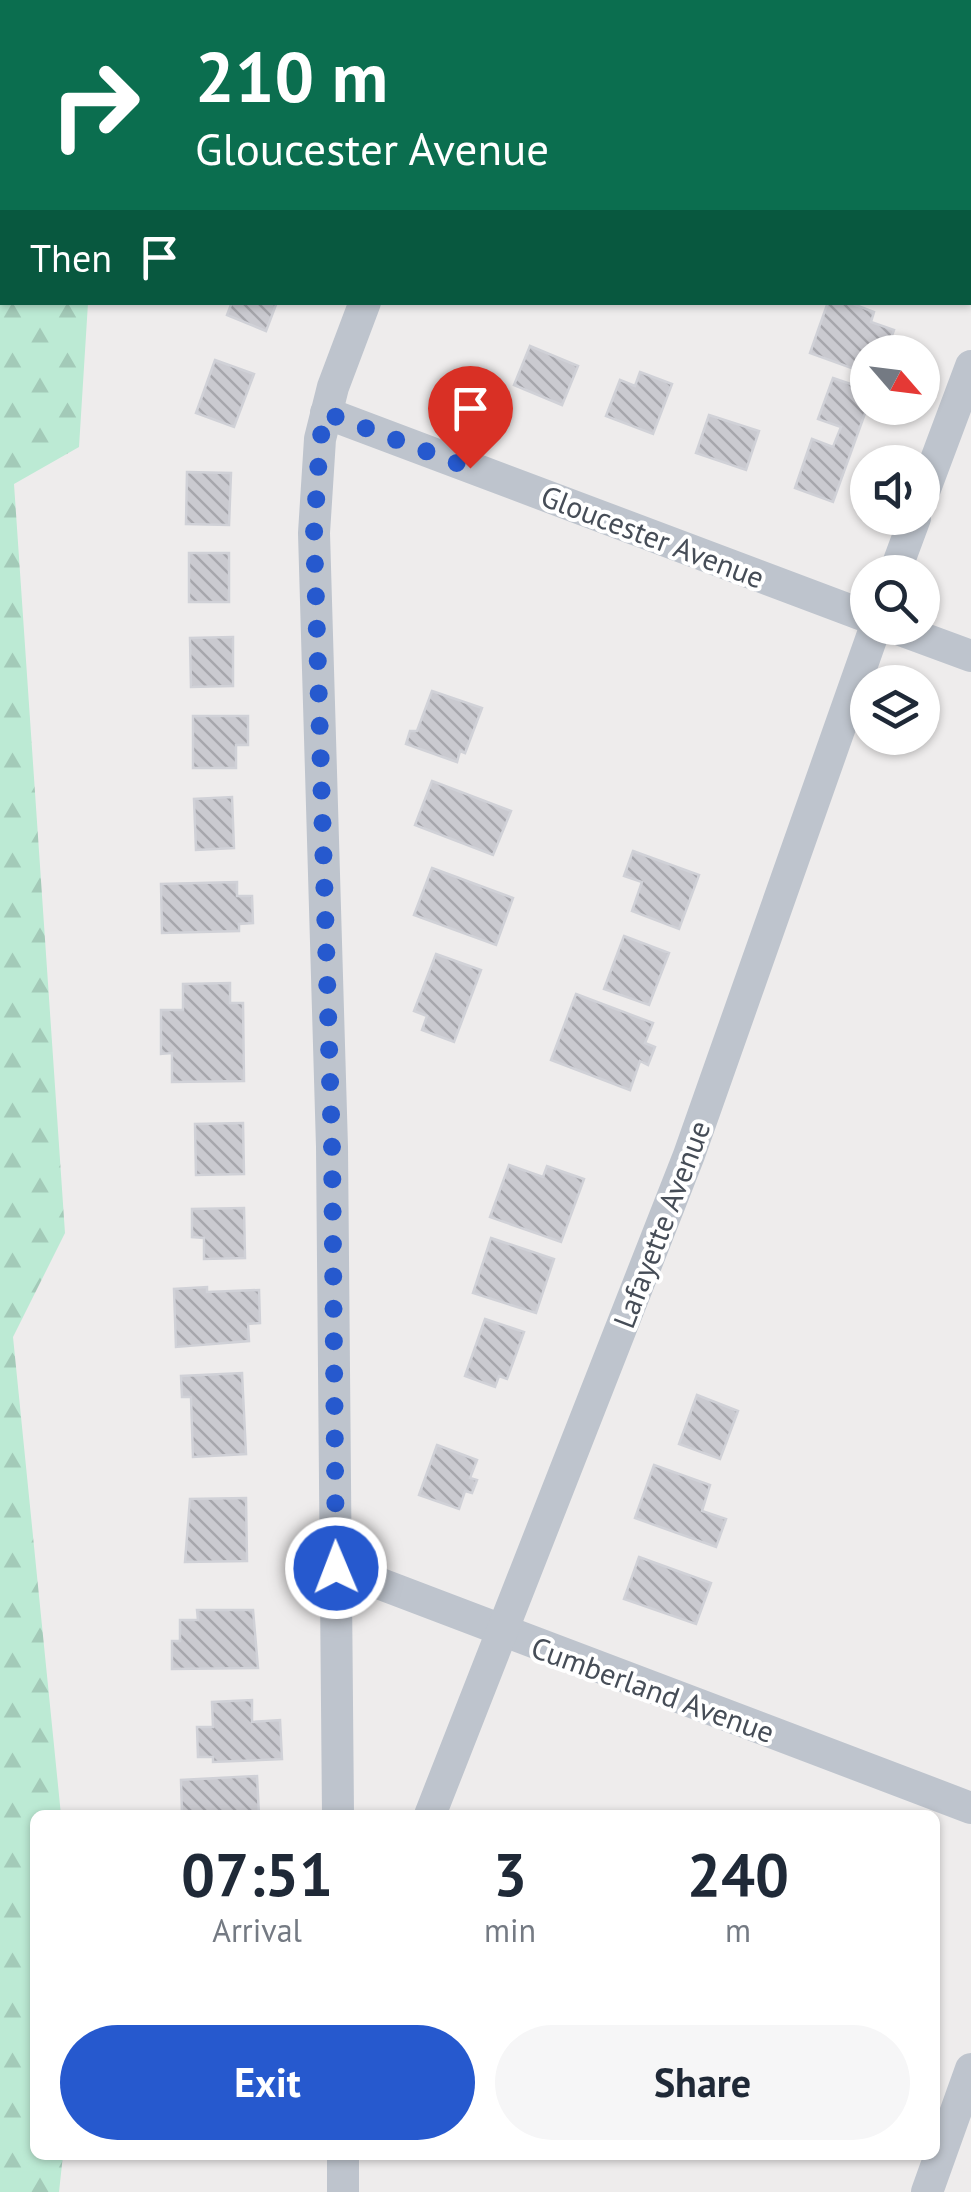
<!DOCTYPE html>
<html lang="en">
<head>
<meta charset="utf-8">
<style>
  :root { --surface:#fff; --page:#f6f6f7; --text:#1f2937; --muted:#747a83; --accent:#2659ce }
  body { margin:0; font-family:"PT Sans",sans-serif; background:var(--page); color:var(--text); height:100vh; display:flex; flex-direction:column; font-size:38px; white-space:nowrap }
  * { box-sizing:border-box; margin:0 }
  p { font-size:32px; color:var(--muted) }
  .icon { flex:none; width:55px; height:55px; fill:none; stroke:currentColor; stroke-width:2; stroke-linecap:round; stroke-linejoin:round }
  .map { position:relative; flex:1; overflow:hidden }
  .details { position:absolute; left:30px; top:1810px; width:910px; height:350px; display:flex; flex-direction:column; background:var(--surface); border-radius:15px; box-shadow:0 2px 8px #0004 }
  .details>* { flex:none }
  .top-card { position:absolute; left:0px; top:0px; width:972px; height:305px; box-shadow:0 2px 8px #0004; background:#0b6e4f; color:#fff; overflow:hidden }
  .needle { width:65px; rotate:118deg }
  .tools { position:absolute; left:850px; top:335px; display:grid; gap:20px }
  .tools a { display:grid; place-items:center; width:90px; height:90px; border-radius:50%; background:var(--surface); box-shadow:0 2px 8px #0004; font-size:50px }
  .pin { position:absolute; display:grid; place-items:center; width:85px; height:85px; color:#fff; margin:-102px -42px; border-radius:50% 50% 50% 0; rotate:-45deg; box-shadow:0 0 10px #0007 }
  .pin .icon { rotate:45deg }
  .me { position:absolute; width:110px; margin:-55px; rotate:359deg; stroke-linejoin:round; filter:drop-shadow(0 0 8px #0008) }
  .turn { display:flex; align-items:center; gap:35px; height:210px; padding:0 30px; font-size:45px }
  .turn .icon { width:130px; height:130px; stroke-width:2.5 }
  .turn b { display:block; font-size:70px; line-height:85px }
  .then { display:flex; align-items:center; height:95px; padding:0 30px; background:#0003; gap:20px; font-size:38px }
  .eta { display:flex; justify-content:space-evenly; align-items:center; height:170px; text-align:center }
  .eta b { font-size:60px; font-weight:800; line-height:70px }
  .cta { display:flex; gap:20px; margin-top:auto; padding:20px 30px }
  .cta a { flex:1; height:115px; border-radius:60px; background:var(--accent); color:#fff; font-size:40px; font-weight:800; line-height:115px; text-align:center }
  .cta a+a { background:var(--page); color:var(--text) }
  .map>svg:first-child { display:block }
</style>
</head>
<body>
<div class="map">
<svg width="971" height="2192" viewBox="0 0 971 2192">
  <defs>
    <pattern id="forest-firs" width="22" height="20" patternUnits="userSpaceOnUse" patternTransform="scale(2.5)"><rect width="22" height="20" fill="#bcead4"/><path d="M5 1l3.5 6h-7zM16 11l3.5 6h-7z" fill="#a3cab8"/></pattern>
    <pattern id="building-back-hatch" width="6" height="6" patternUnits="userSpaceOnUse" patternTransform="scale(2.5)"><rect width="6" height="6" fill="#cacad0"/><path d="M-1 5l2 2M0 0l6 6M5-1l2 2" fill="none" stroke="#a6a6ac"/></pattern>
  </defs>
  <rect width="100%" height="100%" fill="#eeecec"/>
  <path fill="url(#forest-firs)" d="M0,0H108L2,2V302L88,303L79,447L14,484L65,1233L13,1337L61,1815H35V2155H63L59,2192H0Z"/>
  <g fill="url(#building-back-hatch)" stroke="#d0d1d7" stroke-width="2.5">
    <path d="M232,302H277L266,331L227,315Z"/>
    <path d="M828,302H848L874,312L871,322L894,330L886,352H868V374L810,353Z"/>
    <path d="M530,346L578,366L562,405L514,385Z"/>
    <path d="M215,360L254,374L234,427L196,413Z"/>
    <path d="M640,372L672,384L653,434L606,416L620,380L635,386Z"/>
    <path d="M833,378L868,390V405L833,502L795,488L812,439L833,447L841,427L818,419Z"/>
    <path d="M709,415L759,431L746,470L696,453Z"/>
    <path d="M187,472L231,473L229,525L186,524Z"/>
    <rect x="189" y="553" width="40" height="49"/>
    <path d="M233,637V686L191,687L190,638Z"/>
    <path d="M432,691L482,708L465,753L460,751L457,762L406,744L410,731H417Z"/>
    <path d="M193,716H248V745H236V768H193Z"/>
    <path d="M432,781L511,811L493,855L415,825Z"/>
    <path d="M232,797L234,848L196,850L194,799Z"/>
    <path d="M633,851L699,875L679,929L632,911L642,882L624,876Z"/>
    <path d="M432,868L513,898L496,945L414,915Z"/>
    <path d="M237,882V896H252L253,923L239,924V931L162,933L161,884Z"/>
    <path d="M624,936L669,953L649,1005L604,989Z"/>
    <path d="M436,954L481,970L454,1042L422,1030L427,1016L414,1011Z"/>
    <path d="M230,983V1003H243L244,1081L172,1082V1053L161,1054V1010H183V984Z"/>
    <path d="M576,994L653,1023L645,1043L655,1047L648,1065L640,1061L630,1090L551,1060Z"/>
    <path d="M243,1123L244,1174L196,1175L195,1124Z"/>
    <path d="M509,1165L543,1177L547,1166L584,1179L561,1242L490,1217Z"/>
    <path d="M244,1208L245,1258L204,1259V1238L192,1237V1209Z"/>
    <path d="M491,1238L554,1259L536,1313L473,1293Z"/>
    <path d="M207,1287V1292L259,1290L260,1323L248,1324L249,1341L176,1347L174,1289Z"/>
    <path d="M485,1319L524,1332L507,1379L499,1376L495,1387L465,1376Z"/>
    <path d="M242,1373L246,1454L193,1457L191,1397H182L181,1376Z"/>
    <path d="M697,1395L738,1411L720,1459L679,1444Z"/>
    <path d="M437,1445L477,1460L470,1478L477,1480L472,1493L465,1491L459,1509L419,1495Z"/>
    <path d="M654,1465L710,1485L702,1511L726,1519L716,1547L635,1518Z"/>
    <path d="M246,1498L247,1561L185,1562L190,1499Z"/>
    <path d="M639,1557L711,1583L696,1624L624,1599Z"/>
    <path d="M197,1610H253L258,1668L172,1669V1641H180V1620H198Z"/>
    <path d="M252,1700V1722L280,1720L282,1759L213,1762V1757H198L197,1727H213L212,1702Z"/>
    <path d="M257,1776L259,1815H182L181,1780Z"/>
  </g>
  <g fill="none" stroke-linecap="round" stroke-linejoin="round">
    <g stroke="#bec4cd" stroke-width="32">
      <path d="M480,2V0"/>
      <path d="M326,413L868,617"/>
      <path d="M922,497L971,366"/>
      <path d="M895,572L915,518"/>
      <path d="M895,628L971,656"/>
      <path d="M336,1567L971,1808"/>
      <path d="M338,1815L332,1147L314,533L320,439L333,387L365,302"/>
      <path d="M430,1815L689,1155L875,628"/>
      <path d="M343,2155V2192"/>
      <path d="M927,2192L971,2069"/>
    </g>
  </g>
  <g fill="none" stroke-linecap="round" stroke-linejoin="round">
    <path stroke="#2659ce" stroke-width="18" stroke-dasharray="0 32.4" d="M336,1568L332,1147L314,533L320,440L326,413L470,468"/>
  </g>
  <g text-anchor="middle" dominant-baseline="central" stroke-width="8" stroke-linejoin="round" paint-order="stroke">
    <g font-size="30" fill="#464d57" stroke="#fff">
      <text transform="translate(653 536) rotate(21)">Gloucester Avenue</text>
      <text transform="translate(661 1224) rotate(-69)">Lafayette Avenue</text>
      <text transform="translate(653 1689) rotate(20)">Cumberland Avenue</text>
    </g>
  </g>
</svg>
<div class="tools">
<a><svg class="needle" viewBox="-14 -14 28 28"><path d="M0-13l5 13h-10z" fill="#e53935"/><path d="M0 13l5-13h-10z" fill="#747a83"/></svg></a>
<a><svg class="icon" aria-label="sound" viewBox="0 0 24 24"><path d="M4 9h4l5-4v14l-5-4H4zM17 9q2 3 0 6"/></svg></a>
<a><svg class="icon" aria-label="search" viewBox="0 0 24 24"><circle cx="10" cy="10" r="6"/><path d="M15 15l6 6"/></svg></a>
<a><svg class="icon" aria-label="layers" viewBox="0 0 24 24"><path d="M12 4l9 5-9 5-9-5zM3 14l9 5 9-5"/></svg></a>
</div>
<div class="pin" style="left:470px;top:468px;background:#d93025"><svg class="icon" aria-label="arrive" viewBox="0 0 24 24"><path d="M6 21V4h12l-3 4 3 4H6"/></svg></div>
<svg class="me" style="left:336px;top:1568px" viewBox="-20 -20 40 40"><circle r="17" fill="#2659ce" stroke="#fff" stroke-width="3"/><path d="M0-11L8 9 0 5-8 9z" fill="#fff"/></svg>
<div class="top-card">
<div class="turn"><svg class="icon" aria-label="right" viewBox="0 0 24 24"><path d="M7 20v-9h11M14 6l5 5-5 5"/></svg><div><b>210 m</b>Gloucester Avenue</div></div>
<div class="then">Then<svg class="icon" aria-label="arrive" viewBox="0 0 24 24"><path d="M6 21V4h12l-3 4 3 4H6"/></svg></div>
</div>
<section class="details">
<div class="eta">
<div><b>07:51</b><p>Arrival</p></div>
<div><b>3</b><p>min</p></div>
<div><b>240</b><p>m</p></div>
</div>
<div class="cta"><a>Exit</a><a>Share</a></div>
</section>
</div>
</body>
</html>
